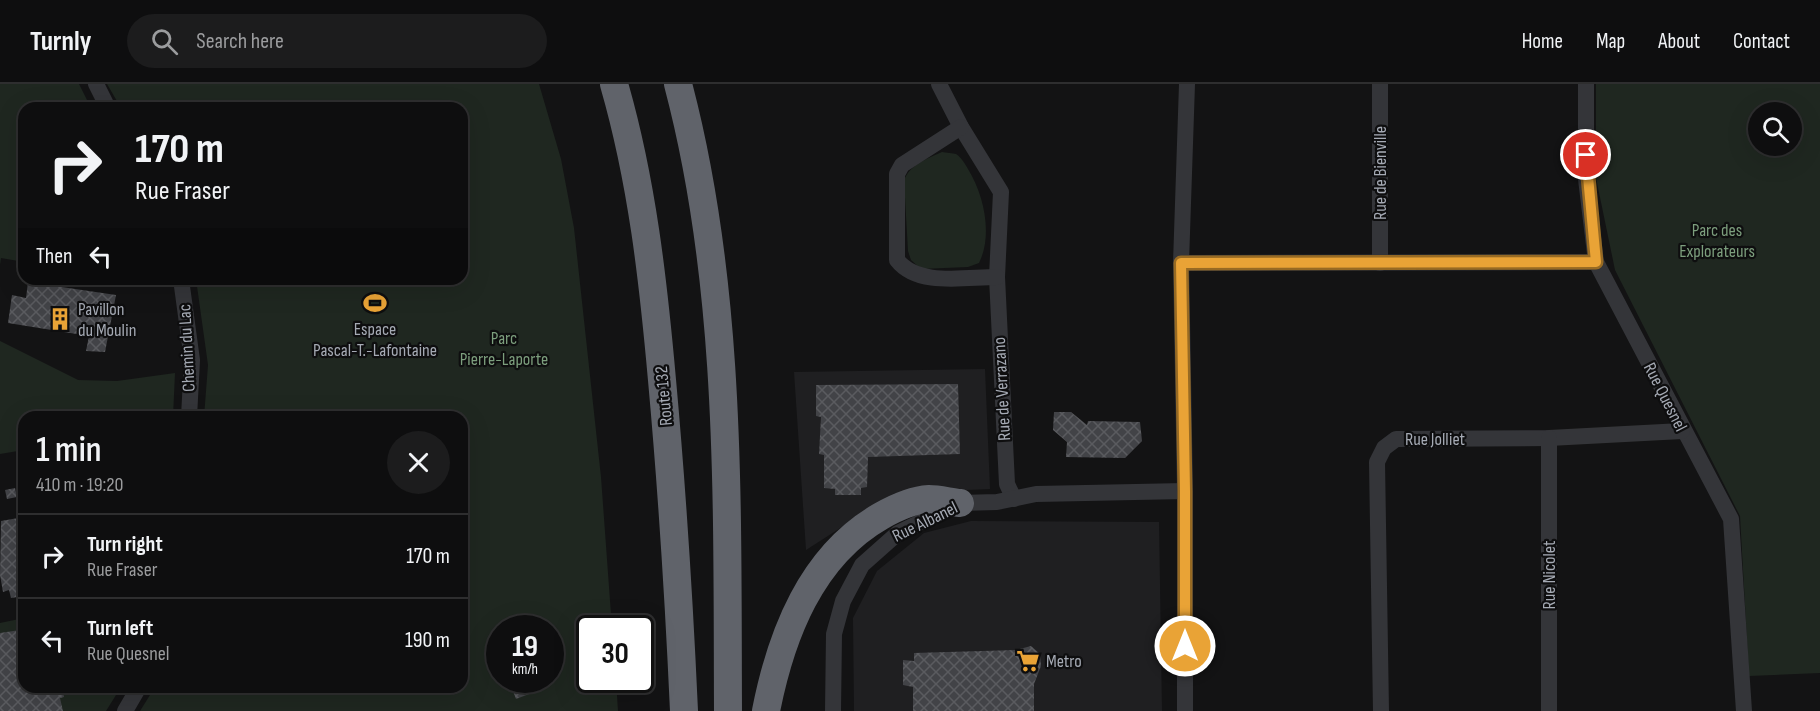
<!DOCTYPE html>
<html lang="en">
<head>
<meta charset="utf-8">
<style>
  :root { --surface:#0e0e0f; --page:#1c1c1d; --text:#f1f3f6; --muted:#9b9c9e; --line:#2e2e2f }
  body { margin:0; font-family:"Sofia Sans Condensed",sans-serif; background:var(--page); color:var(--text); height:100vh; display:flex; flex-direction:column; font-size:22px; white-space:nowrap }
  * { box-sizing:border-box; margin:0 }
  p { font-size:20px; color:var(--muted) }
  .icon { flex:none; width:33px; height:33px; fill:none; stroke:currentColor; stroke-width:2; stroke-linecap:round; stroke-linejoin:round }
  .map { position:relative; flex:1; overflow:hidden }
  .details { position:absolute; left:18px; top:327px; width:450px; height:282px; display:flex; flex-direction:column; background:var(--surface); border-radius:18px; box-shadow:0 6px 24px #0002,0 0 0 2px var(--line) }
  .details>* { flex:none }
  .hud { position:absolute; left:18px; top:18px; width:450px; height:183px; border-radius:18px; box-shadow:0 6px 24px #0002,0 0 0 2px var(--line); background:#0e0e0f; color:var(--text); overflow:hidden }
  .controls { position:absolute; left:1748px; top:18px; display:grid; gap:12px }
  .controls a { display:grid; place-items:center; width:54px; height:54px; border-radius:50%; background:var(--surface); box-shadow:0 6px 24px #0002,0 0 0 2px var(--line); font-size:30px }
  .speed { position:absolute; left:486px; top:531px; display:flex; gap:12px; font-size:30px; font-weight:700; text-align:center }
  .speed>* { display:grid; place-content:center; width:78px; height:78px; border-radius:50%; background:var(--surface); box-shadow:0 6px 24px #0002,0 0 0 2px var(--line); line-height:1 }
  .speed small { font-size:15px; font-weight:400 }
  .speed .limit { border:3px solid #111; border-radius:9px; background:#fff; color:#111 }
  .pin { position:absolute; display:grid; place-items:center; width:51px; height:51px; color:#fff; margin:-26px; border:3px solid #fff; border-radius:50%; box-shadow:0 2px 6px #0007 }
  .me { position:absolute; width:66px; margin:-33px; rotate:0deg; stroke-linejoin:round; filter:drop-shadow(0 0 4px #0008) }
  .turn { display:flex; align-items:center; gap:21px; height:126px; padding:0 18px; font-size:27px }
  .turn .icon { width:78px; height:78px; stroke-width:2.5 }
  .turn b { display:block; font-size:42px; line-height:51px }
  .then { display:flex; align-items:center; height:57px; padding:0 18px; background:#0003; gap:12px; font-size:22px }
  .round { display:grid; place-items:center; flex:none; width:63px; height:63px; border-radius:32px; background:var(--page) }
  .headline { display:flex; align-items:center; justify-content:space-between; height:102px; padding:0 18px }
  h1 { font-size:36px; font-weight:600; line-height:45px }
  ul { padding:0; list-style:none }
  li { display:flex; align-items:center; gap:18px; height:84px; padding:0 18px; border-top:2px solid var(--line) }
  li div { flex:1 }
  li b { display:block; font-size:22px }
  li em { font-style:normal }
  header { display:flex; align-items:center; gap:36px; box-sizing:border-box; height:84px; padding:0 30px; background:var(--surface); border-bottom:2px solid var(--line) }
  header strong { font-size:28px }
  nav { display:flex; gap:33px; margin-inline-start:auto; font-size:21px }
  .search { width:420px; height:54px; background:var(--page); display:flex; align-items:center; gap:15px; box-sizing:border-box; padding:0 21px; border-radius:33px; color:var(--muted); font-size:22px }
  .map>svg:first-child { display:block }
</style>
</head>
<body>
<header>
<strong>Turnly</strong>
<div class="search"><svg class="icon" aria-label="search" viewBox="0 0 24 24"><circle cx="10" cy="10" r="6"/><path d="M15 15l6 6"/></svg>Search here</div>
<nav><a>Home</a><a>Map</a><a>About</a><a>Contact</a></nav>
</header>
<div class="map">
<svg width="1820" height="627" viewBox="0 0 1820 627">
  <defs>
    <pattern id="building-cross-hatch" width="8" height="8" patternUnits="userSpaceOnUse" patternTransform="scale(1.5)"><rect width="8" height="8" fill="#424347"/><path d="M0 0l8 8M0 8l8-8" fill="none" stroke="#5a5b5f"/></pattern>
  </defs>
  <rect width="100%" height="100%" fill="#131314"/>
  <g fill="#1f1f21">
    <path d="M985,285L990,405L895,409L806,466L794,288Z"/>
    <path d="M971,437L1159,438L1162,627H854L853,534L877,487L924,449Z"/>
  </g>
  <g fill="#1f2720" fill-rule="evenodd">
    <path d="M0,0H79L91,24H24V178L1,174L0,181Z"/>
    <path d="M107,0H539L561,75L574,144L601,393L612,544H590V596H616L618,627H140L155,603H462V333H204L208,281L196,195H462V24H121ZM500,544H550V596H500Z"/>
    <path d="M1596,0H1820V589L1749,592L1740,432L1615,186L1596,94ZM1758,28H1791V62H1758Z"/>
    <path d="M942,68C946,69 953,69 956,70C961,73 965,80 968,85C984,111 993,151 979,179L968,183L921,185L911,176L908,167L904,96C911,80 927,75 942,68Z"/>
    <path d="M0,257L78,296L117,297L175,289L173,333H24V366L0,370Z"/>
    <path d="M24,534V603H121L106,627H0V539Z"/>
  </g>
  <g fill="url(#building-cross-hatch)">
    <path d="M28,198L116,211L105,268L86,267L89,252L8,239L12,211L26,214Z"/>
    <path d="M958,300L960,370L868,373L867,403L861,404V411H835V405L824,404V371L819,370L821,333L816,332V301Z"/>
    <path d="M1054,328H1071L1087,341L1088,337L1140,338L1142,357L1125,374L1066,373L1067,358L1053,346Z"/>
    <path d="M15,404L17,413L7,415L5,406Z"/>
    <path d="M24,433V512L11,514L9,506L3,508L0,491L1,437Z"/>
    <path d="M20,546L24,560V603H62L64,613L60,614L63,627H0V549Z"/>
    <path d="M1031,562L1040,570L1041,582L1034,600V627H913V603L903,601V576L914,577V569L1016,566Z"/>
    <path d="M535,599L537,607L516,615L513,607Z"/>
  </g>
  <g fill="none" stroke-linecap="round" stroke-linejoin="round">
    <g stroke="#343539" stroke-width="16">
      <path d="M96,0L108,24"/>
      <path d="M939,0L961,43L1001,108L997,193L1007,400L1014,415"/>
      <path d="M1586,0V95L1596,178L1731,435L1744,627"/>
      <path d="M961,43L902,81L897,90V176C918,203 965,193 997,193"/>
      <path d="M1181,179L1596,178"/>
      <path d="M1380,179V0"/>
      <path d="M181,195L192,276L189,333"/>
      <path d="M125,627L139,603"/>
      <path d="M833,627L834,550L843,517L862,481L898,449L960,419L997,418L1036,410L1185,407"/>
      <path d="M1185,627V407L1181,179L1187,0"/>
      <path d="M1381,627L1377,378L1384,364L1396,355L1549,354L1682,347"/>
      <path d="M1549,627V354"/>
    </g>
    <g stroke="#60636a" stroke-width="28">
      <path d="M614,0C642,97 653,195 662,296C672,406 679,516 684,627"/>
      <path d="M678,0C732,204 727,417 728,627"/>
      <path d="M766,627C781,551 811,472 881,432C895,424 912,416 929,415C939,415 950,418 960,419"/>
    </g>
  </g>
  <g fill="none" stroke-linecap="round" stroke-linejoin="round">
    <g stroke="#976a23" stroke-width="15">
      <path id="route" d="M1185,562V407L1181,179L1596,178L1586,71"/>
    </g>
    <use href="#route" stroke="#e9a336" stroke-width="10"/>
  </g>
  <defs>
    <g id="stadium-bare" transform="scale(1.8)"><path d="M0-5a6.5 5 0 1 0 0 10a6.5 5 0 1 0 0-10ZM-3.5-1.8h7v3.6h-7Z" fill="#e9a336" stroke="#0e0e0f" stroke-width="2.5" paint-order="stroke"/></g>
    <g id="building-bare" transform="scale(1.8)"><path d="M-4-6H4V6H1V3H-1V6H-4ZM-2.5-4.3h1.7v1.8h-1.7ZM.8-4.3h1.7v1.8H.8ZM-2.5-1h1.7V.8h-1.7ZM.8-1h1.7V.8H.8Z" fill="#e9a336" stroke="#0e0e0f" stroke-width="2.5" paint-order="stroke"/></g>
    <g id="supermarket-bare" transform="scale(1.8)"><path d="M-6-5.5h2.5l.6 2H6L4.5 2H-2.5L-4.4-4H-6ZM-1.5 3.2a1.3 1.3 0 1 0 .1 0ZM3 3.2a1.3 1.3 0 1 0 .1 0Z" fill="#e9a336" stroke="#0e0e0f" stroke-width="2.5" paint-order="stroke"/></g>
  </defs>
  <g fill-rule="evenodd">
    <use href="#stadium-bare" x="375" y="219"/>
    <use href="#building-bare" x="60" y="235"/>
    <use href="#supermarket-bare" x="1028" y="577"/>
  </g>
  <g text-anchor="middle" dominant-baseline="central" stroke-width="4.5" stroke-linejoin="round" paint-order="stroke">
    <g font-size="18" fill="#a5aab4" stroke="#0e0e0f">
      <text transform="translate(1380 89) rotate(-90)">Rue de Bienville</text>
      <text transform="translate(187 264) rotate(-93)">Chemin du Lac</text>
      <text transform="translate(1002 305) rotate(-93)">Rue de Verrazano</text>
      <text transform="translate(664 312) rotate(-95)">Route 132</text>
      <text transform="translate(1665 313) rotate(63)">Rue Quesnel</text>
      <text x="1435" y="355">Rue Jolliet</text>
      <text transform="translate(925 438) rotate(-26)">Rue Albanel</text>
      <text transform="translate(1549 491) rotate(-90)">Rue Nicolet</text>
    </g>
    <g font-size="18" fill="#7c9e7d" stroke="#0e0e0f">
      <text x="1717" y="146">Parc des<tspan x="1717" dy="21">Explorateurs</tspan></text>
      <text x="504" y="254">Parc<tspan x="504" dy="21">Pierre-Laporte</tspan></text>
    </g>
    <g font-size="18" fill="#a5aab4" stroke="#0e0e0f" text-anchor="start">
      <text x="78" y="225">Pavillon<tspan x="78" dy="21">du Moulin</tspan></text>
      <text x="375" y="245" text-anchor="middle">Espace<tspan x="375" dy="21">Pascal-T.-Lafontaine</tspan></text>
      <text x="1046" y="577">Metro</text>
    </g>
  </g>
</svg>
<div class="controls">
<a><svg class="icon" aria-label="search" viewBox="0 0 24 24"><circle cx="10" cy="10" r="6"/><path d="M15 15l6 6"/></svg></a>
</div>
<div class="speed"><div>19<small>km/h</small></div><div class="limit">30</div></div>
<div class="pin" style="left:1586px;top:71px;background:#d93025"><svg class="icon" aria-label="arrive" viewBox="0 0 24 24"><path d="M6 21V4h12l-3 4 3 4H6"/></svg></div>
<svg class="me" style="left:1185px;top:562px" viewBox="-20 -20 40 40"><circle r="17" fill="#e9a336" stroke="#fff" stroke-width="3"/><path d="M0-11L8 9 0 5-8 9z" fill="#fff"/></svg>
<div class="hud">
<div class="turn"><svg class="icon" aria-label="right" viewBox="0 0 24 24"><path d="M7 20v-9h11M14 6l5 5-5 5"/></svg><div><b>170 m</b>Rue Fraser</div></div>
<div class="then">Then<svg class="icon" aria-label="left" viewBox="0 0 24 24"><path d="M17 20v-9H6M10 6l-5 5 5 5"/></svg></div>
</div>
<section class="details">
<div class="headline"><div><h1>1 min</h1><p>410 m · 19:20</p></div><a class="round"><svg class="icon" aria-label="close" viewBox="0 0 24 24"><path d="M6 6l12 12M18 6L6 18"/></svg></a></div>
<ul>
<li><svg class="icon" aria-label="right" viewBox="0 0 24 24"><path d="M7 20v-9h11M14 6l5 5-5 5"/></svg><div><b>Turn right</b><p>Rue Fraser</p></div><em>170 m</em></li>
<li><svg class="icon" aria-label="left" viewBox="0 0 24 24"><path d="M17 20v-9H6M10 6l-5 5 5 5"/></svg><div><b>Turn left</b><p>Rue Quesnel</p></div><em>190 m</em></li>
</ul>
</section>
</div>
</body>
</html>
